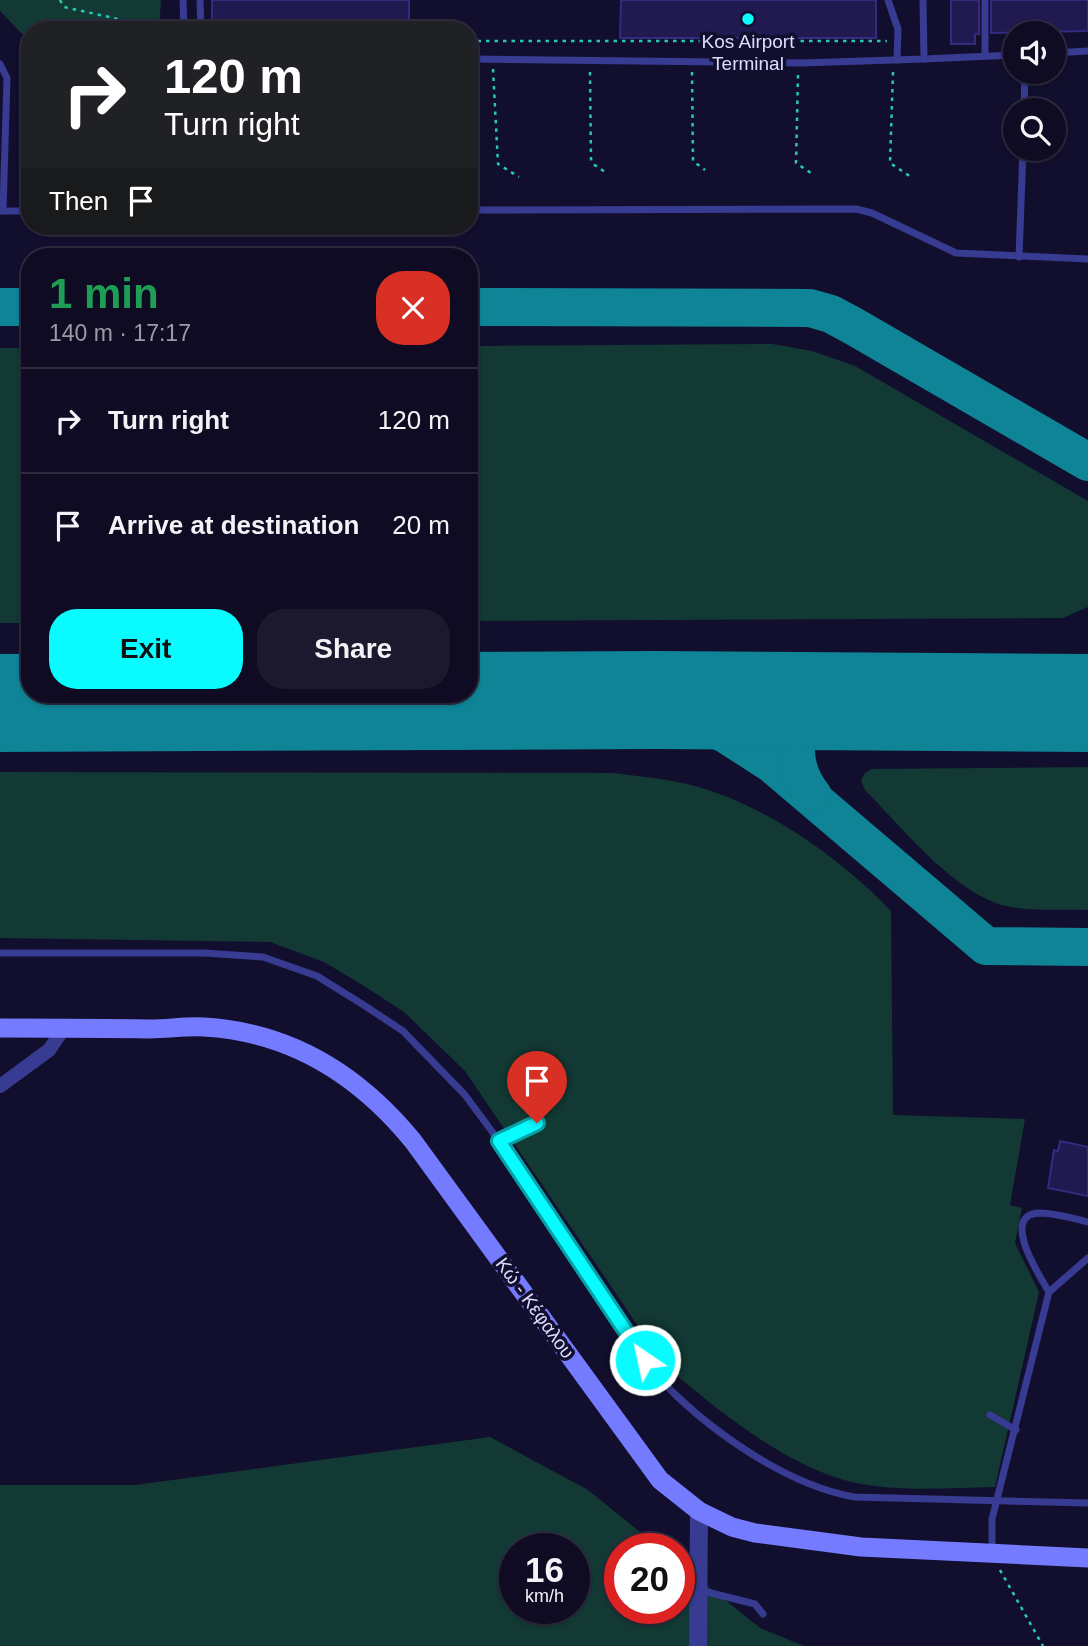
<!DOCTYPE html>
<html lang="en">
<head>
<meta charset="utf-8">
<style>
  :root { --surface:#0e0b22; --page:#1c192f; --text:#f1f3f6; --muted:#9b9ba5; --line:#2e2b40; --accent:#09faff }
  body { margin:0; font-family:Helvetica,sans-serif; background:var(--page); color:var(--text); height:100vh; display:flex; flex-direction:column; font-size:26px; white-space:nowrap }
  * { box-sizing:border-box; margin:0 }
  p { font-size:23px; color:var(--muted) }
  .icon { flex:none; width:38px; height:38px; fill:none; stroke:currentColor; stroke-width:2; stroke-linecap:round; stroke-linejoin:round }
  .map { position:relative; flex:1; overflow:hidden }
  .drawer { position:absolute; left:21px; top:248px; width:457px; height:455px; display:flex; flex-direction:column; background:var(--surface); border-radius:28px; box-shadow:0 2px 5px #0004,0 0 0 2px var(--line) }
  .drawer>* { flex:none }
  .guide { position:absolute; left:21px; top:21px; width:457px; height:214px; border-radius:28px; box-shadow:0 2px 5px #0004,0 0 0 2px var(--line); background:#202124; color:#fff; overflow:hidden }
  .fabs { position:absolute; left:1003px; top:21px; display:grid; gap:14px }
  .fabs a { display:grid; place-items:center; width:63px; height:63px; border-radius:50%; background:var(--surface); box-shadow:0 2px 5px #0004,0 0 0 2px var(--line); font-size:35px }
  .speed { position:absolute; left:499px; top:1533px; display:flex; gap:14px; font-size:35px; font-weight:700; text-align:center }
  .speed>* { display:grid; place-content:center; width:91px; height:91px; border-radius:50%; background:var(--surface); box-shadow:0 2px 5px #0004,0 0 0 2px var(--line); line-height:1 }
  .speed small { font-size:18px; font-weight:400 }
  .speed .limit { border:10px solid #d22; background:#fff; color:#111 }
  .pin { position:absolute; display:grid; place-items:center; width:60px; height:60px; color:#fff; margin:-72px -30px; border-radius:50% 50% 50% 0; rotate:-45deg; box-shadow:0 0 7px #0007 }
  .pin .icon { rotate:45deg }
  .me { position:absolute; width:77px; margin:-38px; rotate:326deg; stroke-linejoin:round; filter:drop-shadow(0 0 5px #0008) }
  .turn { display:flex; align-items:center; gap:24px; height:147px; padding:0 28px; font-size:32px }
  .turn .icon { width:91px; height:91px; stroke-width:2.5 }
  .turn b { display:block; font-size:49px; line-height:60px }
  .then { display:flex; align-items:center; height:66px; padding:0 28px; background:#0003; gap:14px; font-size:26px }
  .round { display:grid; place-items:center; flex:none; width:74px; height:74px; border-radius:28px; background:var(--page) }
  .headline { display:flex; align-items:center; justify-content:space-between; height:119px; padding:0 28px }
  h1 { font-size:42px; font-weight:600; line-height:52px; color:#1e9e55 }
  .action { display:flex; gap:14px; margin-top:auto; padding:14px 28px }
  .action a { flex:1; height:80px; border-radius:28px; background:var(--accent); color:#111; font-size:28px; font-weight:600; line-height:80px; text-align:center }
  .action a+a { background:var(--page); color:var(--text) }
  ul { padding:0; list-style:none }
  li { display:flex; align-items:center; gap:21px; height:105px; padding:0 28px; border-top:2px solid var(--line) }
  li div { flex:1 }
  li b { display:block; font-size:26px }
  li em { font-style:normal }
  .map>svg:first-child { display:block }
</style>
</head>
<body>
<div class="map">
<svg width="1088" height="1646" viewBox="0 0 1088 1646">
  <rect width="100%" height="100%" fill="#120f2e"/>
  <g fill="#123934" fill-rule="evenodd">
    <path d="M0,0H161L159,30H30V42L0,11Z"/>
    <path d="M772,344L812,351L855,366L1088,501V607L1063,618L469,621V346Z"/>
    <rect x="0" y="348" width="30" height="275"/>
    <path d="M1088,767V910C1065,909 1040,911 1017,908C960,902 904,829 865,790L861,781L864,774L871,769Z"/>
    <path d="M0,772L612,773C637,776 662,778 687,784C762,802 839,857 891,911L893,1115L1025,1119L1010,1205L1022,1208L1015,1243L1039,1292L995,1487C949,1488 901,1492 856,1483C788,1469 717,1409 665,1366L465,1071L404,1012L364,986L324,962L270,942L0,938Z"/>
    <path d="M490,1437L588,1490L661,1549H620V1608H679V1563L760,1628L804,1646H0V1485H135ZM514,1549H574V1608H514Z"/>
  </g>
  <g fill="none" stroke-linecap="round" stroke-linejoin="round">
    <g stroke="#0e8496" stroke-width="38">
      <path d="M0,307H30"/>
      <path d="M469,307L810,308L831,314L855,327L1088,462"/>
      <path d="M655,700L727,735L772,764L986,946L1088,947"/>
      <path d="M813,796C792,769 786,729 821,708C828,704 840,703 848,701"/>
    </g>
    <path stroke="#0e8496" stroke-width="98" d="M0,703L655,700L1088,703"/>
  </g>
  <g fill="#211a51" stroke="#342a7f" stroke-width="2">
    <rect x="212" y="0" width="197" height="30"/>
    <path d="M621,0H876V38H620Z"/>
    <path d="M951,0H979V34H975V44H951Z"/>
    <path d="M991,0H1088V31L991,33Z"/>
    <path d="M1060,1141L1088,1147V1196L1048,1188L1054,1150L1058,1151Z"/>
  </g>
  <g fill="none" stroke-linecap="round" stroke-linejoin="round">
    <g stroke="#26cab3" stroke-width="2.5" stroke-dasharray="3.5 5" stroke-linecap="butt">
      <path d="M60,0L64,7L118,19L114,30"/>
      <path d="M469,41H887"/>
      <path d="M493,69L498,164L519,177"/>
      <path d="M590,72L591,159L593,164L608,174"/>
      <path d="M692,72L693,161L705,170"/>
      <path d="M893,72L890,163L911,177"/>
      <path d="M798,75L796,163L814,175"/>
      <path d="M1000,1570L1043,1646"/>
    </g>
    <g stroke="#373b91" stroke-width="7">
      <path d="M183,0L184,30"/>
      <path d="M200,0L201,30"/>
      <path d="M888,0L898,29L897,60"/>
      <path d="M985,0V55"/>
      <path d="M1054,53L1088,51"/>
      <path d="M469,59L801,63L924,59L923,0"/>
      <path d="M924,59L1015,55"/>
      <path d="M0,64L7,78L3,211"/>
      <path d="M1024,110L1025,72"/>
      <path d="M469,210L856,209L872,213L956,253L1088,259"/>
      <path d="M0,211H30"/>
      <path d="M1019,257L1023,149"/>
      <path d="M0,953H204L263,957L317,976L362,1004L403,1031L465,1095L499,1141L655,1374C704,1427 783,1484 854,1497L1088,1503"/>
      <path d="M499,1141L537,1123"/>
      <path d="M1049,1292C1041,1278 999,1215 1039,1213C1054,1213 1073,1218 1088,1222"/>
      <path d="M990,1415L1016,1430"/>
      <path d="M992,1551V1519L1049,1292L1088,1258"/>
      <path d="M699,1590L755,1604L763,1614"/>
    </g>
    <path stroke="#373b91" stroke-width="14" d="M0,1086L49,1050L64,1028"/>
    <path stroke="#373b91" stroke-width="18" d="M698,1646L699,1511"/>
    <path stroke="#747bff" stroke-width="19" d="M0,1028C50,1028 100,1028 150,1029C168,1029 186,1026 204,1027C292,1032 359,1075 413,1141L660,1480L699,1511L732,1527L755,1533L861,1547L1088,1558"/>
  </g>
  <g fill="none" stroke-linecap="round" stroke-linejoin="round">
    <g stroke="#06a2a6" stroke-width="18">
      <path id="route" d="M537,1123L499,1141L645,1360"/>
    </g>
    <use href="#route" stroke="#09faff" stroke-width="12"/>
  </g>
  <circle fill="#09faff" stroke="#120f2e" stroke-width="2.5" cx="748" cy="19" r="7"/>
  <g text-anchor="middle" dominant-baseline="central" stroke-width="7" stroke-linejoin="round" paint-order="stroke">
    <g font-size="19" fill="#deddff" stroke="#120f2e">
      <text x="748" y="41">Kos Airport<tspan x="748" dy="22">Terminal</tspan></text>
    </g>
    <g font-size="19" fill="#deddff" stroke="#120f2e">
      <text transform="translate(535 1308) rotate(54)">Κώ - Κέφαλου</text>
    </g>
  </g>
</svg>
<div class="fabs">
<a><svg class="icon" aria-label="sound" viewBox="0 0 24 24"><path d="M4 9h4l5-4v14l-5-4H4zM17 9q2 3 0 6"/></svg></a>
<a><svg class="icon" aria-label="search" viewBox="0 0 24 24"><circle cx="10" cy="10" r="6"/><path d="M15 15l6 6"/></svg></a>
</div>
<div class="speed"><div>16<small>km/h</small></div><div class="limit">20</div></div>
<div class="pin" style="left:537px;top:1123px;background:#d93025"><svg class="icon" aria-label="arrive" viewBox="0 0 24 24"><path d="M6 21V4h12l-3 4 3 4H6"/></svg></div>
<svg class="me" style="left:645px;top:1360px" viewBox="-20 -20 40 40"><circle r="17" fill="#09faff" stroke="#fff" stroke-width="3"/><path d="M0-11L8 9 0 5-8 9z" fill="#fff"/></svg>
<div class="guide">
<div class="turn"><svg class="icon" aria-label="right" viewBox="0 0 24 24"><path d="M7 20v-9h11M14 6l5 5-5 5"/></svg><div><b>120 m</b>Turn right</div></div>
<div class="then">Then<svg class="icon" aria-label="arrive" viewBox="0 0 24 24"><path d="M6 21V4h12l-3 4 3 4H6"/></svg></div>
</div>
<section class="drawer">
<div class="headline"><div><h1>1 min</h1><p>140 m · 17:17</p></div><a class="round" style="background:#d93025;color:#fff"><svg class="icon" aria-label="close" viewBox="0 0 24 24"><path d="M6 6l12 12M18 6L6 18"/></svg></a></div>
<ul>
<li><svg class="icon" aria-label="right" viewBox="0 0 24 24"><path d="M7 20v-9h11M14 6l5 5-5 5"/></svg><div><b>Turn right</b></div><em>120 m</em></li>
<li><svg class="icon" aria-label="arrive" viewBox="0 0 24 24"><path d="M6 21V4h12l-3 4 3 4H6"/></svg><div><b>Arrive at destination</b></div><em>20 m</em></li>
</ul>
<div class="action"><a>Exit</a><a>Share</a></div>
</section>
</div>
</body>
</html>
